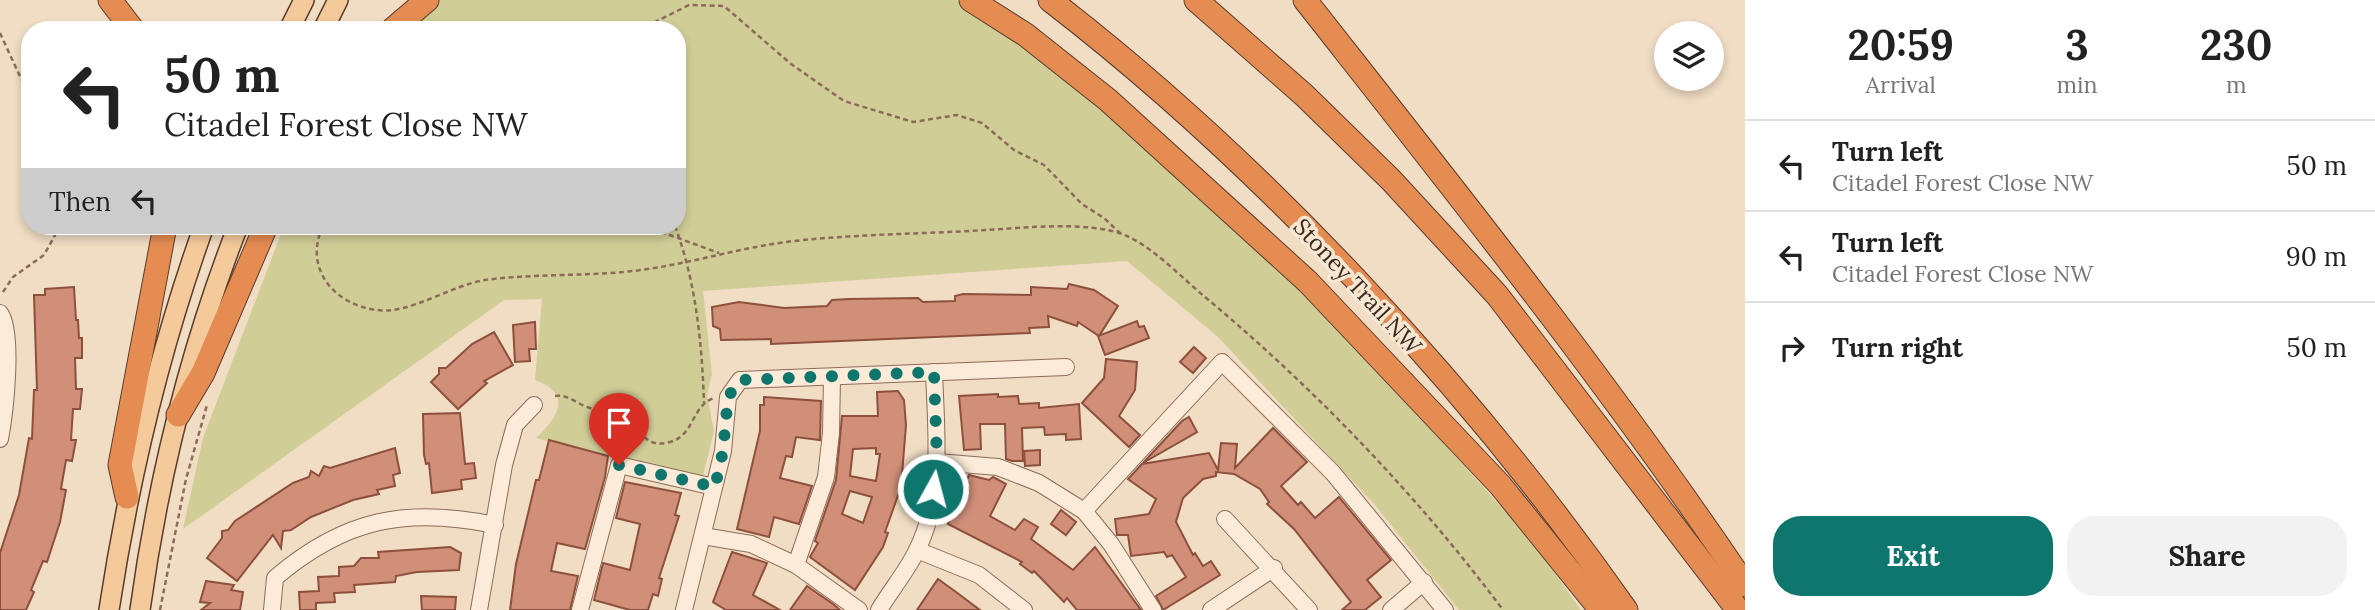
<!DOCTYPE html>
<html lang="en">
<head>
<meta charset="utf-8">
<style>
  :root { --surface:#fff; --page:#f2f2f2; --text:#222; --muted:#767676; --line:#e0e0e0; --accent:#0f766e }
  body { margin:0; font-family:Lora,serif; background:var(--page); color:var(--text); height:100vh; display:flex; flex-direction:column; font-size:26px; white-space:nowrap }
  * { box-sizing:border-box; margin:0 }
  p { font-size:23px; color:var(--muted) }
  .icon { flex:none; width:38px; height:38px; fill:none; stroke:currentColor; stroke-width:2; stroke-linecap:round; stroke-linejoin:round }
  .map { position:relative; flex:1; overflow:hidden }
  .panel { display:flex; flex-direction:column; background:var(--surface); width:630px }
  .panel>* { flex:none }
  .guide { position:absolute; left:21px; top:21px; width:665px; height:214px; border-radius:28px; box-shadow:0 4px 10px #0003; background:#fff; color:var(--text); overflow:hidden }
  .buttons { position:absolute; left:1654px; top:21px; display:grid; gap:14px }
  .buttons a { display:grid; place-items:center; width:70px; height:70px; border-radius:50%; background:var(--surface); box-shadow:0 4px 10px #0003; font-size:35px }
  .pin { position:absolute; display:grid; place-items:center; width:60px; height:60px; color:#fff; margin:-72px -30px; border-radius:50% 50% 50% 0; rotate:-45deg; box-shadow:0 0 7px #0007 }
  .pin .icon { rotate:45deg }
  .me { position:absolute; width:77px; margin:-38px; rotate:7deg; stroke-linejoin:round; filter:drop-shadow(0 0 5px #0008) }
  .turn { display:flex; align-items:center; gap:24px; height:147px; padding:0 28px; font-size:32px }
  .turn .icon { width:91px; height:91px; stroke-width:2.5 }
  .turn b { display:block; font-size:49px; line-height:60px }
  .then { display:flex; align-items:center; height:66px; padding:0 28px; background:#0003; gap:14px; font-size:26px }
  .eta { display:flex; justify-content:space-evenly; align-items:center; height:119px; text-align:center }
  .eta b { font-size:42px; font-weight:800; line-height:49px }
  .cta { display:flex; gap:14px; margin-top:auto; padding:14px 28px }
  .cta a { flex:1; height:80px; border-radius:28px; background:var(--accent); color:#fff; font-size:28px; font-weight:800; line-height:80px; text-align:center }
  .cta a+a { background:var(--page); color:var(--text) }
  ul { padding:0; list-style:none }
  li { display:flex; align-items:center; gap:21px; height:91px; padding:0 28px; border-top:2px solid var(--line) }
  li div { flex:1 }
  li b { display:block; font-size:26px }
  li em { font-style:normal }
  main { display:flex; flex:1; min-height:0 }
  .map>svg:first-child { display:block }
</style>
</head>
<body>
<main>
<div class="map">
<svg width="1745" height="610" viewBox="0 0 1745 610">
  <rect width="100%" height="100%" fill="#f1dcc4"/>
  <path fill="#d0cd97" d="M434,0H956L1050,60L1292,276L1532,541L1581,610H1459L1375,505L1217,336L1127,261L703,291L712,374L707,395L714,431L702,480L536,438C557,418 574,394 535,380L542,299L504,300L183,529L203,438L284,226H677V30H400Z"/>
  <g fill="#d18f78" stroke="#8d503d" stroke-width="2" fill-rule="evenodd">
    <path d="M1069,284L1094,290L1118,306L1099,336L1078,322L1077,326L1048,316L1049,327L1029,328L1030,333L771,344V339L721,340L720,329L713,326L712,307L739,302L784,308L827,306L832,300L849,299L918,298L923,302L955,301V296L963,294L1031,295V287L1067,289Z"/>
    <path d="M74,287L76,320H78L79,338H82V358H75L76,389H82L80,409H73L71,440H76L72,461L66,460L61,489L66,490L60,522L47,562L43,561L31,590L34,592L26,610H0V553L19,495L29,438L32,439L34,390H37L34,295H45V289Z"/>
    <path d="M1137,321L1139,327L1144,326L1149,338L1105,355L1098,336Z"/>
    <path d="M535,322L536,349H529L530,361L515,362L513,325Z"/>
    <path d="M494,332L513,365L484,381L487,383L458,409L431,382L439,374V368H446L472,344Z"/>
    <path d="M1194,347L1206,358L1193,373L1180,362Z"/>
    <path d="M1106,359L1137,362L1135,390L1119,416L1140,435L1129,447L1082,403L1104,378Z"/>
    <path d="M898,391L904,400L906,425L901,487L885,532L888,533L883,547L855,590L810,557L818,543L815,541L836,480L842,416H878L877,392ZM876,448V454H880L876,481L850,476L853,449ZM850,491L872,497L863,523L842,514Z"/>
    <path d="M998,394V397L1018,396L1019,404L1039,403V408L1079,404L1081,439L1066,440V434L1045,435L1044,427L1022,428L1023,461H1012L1006,459L1005,424H980L981,449L964,450L959,396Z"/>
    <path d="M764,397L821,401L820,440L796,437L792,457L786,456L780,478L812,486L799,524L774,517L769,537L737,529L760,431V405H764Z"/>
    <path d="M460,413L465,464L474,463L476,478L461,480L462,489L432,493L429,463L426,464L424,455L423,414Z"/>
    <path d="M1189,417L1197,432L1143,463L1182,421Z"/>
    <path d="M1273,428L1307,462L1281,486L1298,505L1301,502L1315,518L1339,497L1391,560L1367,580L1381,597L1365,610H1342L1351,602L1294,529L1267,504L1269,502L1260,489L1234,474L1216,472V476L1203,479L1183,498L1176,522L1193,555L1195,553L1203,566L1211,561L1220,575L1163,610L1156,596L1186,577L1172,555L1167,557L1164,552L1131,556L1128,535H1117L1115,519L1149,514L1156,499L1128,479L1142,464L1209,453L1218,470L1221,443L1237,444L1235,468Z"/>
    <path d="M549,440L608,456L605,477L585,549L557,543L551,571L578,576L570,610H510L516,564L536,480H539Z"/>
    <path d="M395,448L400,473L393,475L395,486L377,490L379,494L353,500L311,517L291,530L283,531L281,548L273,535L237,581L207,558L222,538V531L228,530L235,521L293,483L309,477L311,471L319,476L324,466L330,468Z"/>
    <path d="M1040,450V465L1025,466L1024,451Z"/>
    <path d="M969,475L989,480L993,477L1006,484L990,516L1015,530L1024,519L1038,527L1031,539L1073,570L1095,547L1141,610H1077L1067,598L1064,602L1034,571L1032,573L1020,564L1022,562L948,524Z"/>
    <path d="M625,482L681,493L675,515L679,516L659,578L662,579L658,596L653,594L648,610H630L594,600L603,563L630,570L640,524L616,518Z"/>
    <path d="M1061,510L1076,522L1066,535L1051,524Z"/>
    <path d="M450,547L461,553L459,570L417,572L396,576L395,582L354,585L355,592L334,593L335,602L316,603V610H300L299,592L319,591L318,577L339,576V567L354,566L361,558H379L378,552Z"/>
    <path d="M732,552L767,563L753,595L780,610H726L713,602Z"/>
    <path d="M938,579L956,592L980,610H917Z"/>
    <path d="M206,581L234,585L231,590L243,592L240,610H201L210,603L200,602Z"/>
    <path d="M807,586L833,604L840,610H790Z"/>
    <path d="M421,596L456,597L455,610H422Z"/>
  </g>
  <g fill="none" stroke-linecap="round" stroke-linejoin="round">
    <g stroke="#8c6c59" stroke-width="18">
      <g id="minor">
        <path d="M0,313C14,333 5,413 0,439"/>
        <path d="M937,462L998,467L1039,483L1084,511L1111,544L1153,610"/>
        <path d="M1084,511L1222,362L1333,473L1445,610"/>
        <path d="M1225,519L1309,610"/>
        <path d="M703,536L751,544L796,565L859,610"/>
        <path d="M917,550L979,575L1024,610"/>
        <path d="M796,565L826,477L831,433L832,377"/>
        <path d="M272,610L275,578C345,518 407,507 495,525"/>
        <path d="M479,610L504,465L515,425L534,405"/>
        <path d="M580,610L619,465L714,487"/>
        <path d="M684,610L723,451L728,397L740,380L1066,367"/>
        <path d="M879,610C891,590 907,571 917,550C944,496 936,430 934,372"/>
        <path d="M1211,610L1274,568"/>
        <path d="M1391,610L1424,582"/>
      </g>
    </g>
    <g stroke="#5a3b2d" stroke-width="22">
      <g id="major">
        <path d="M289,30L304,0"/>
        <path d="M323,30L338,0"/>
        <path d="M109,610C129,479 159,351 204,226"/>
        <path d="M140,610C158,479 190,349 238,226"/>
      </g>
    </g>
    <g stroke="#5a3b2d" stroke-width="25">
      <g id="highway">
        <path d="M110,0L133,30"/>
        <path d="M971,0L1026,35L1108,100L1308,282L1500,485L1601,610"/>
        <path d="M1050,0C1264,165 1471,389 1626,610"/>
        <path d="M1196,0L1304,95L1391,180L1497,295L1738,610"/>
        <path d="M1305,0C1456,192 1608,382 1745,585"/>
        <path d="M392,30L427,0"/>
        <path d="M178,415L203,373L266,226"/>
        <path d="M127,497L120,465L165,226"/>
      </g>
    </g>
    <g stroke="#8c6c59" stroke-width="2.5" stroke-dasharray="5 3.5" stroke-linecap="butt">
      <path d="M639,30L689,5L724,6L791,64L844,101L913,122L957,115L982,123L1014,150L1044,165L1082,204L1104,218L1122,235"/>
      <path d="M0,33L30,98"/>
      <path d="M323,226C303,268 334,305 377,310C408,315 452,285 485,280C537,273 589,277 641,270C693,263 742,247 794,241C858,234 922,234 986,230C1024,228 1091,220 1127,236C1155,249 1181,277 1205,297C1315,389 1417,495 1503,610"/>
      <path d="M645,226L719,253"/>
      <path d="M675,226C696,282 702,344 704,403"/>
      <path d="M3,292L13,277L44,255L60,226"/>
      <path d="M555,396C569,394 578,405 590,408C601,411 613,409 622,415C641,426 643,450 670,442C695,435 691,406 714,398"/>
      <path d="M160,610L186,479L207,405"/>
    </g>
    <use href="#minor" stroke="#fbebd8" stroke-width="16"/>
    <use href="#major" stroke="#f5ca9a" stroke-width="19"/>
    <use href="#highway" stroke="#e48c51" stroke-width="23"/>
  </g>
  <g fill="none" stroke-linecap="round" stroke-linejoin="round">
    <path stroke="#0f766e" stroke-width="12" stroke-dasharray="0 21.6" d="M619,465L715,487L723,451L728,397L740,380L934,372L937,462L933,489"/>
  </g>
  <g text-anchor="middle" dominant-baseline="central" stroke-width="7" stroke-linejoin="round" paint-order="stroke">
    <g font-size="23" fill="#3c281e" stroke="#f7e8d4">
      <text transform="translate(1358 286) rotate(47)">Stoney Trail NW</text>
    </g>
  </g>
</svg>
<div class="buttons">
<a><svg class="icon" aria-label="layers" viewBox="0 0 24 24"><path d="M12 4l9 5-9 5-9-5zM3 14l9 5 9-5"/></svg></a>
</div>
<div class="pin" style="left:619px;top:465px;background:#d93025"><svg class="icon" aria-label="arrive" viewBox="0 0 24 24"><path d="M6 21V4h12l-3 4 3 4H6"/></svg></div>
<svg class="me" style="left:933px;top:489px" viewBox="-20 -20 40 40"><circle r="17" fill="#0f766e" stroke="#fff" stroke-width="3"/><path d="M0-11L8 9 0 5-8 9z" fill="#fff"/></svg>
<div class="guide">
<div class="turn"><svg class="icon" aria-label="left" viewBox="0 0 24 24"><path d="M17 20v-9H6M10 6l-5 5 5 5"/></svg><div><b>50 m</b>Citadel Forest Close NW</div></div>
<div class="then">Then<svg class="icon" aria-label="left" viewBox="0 0 24 24"><path d="M17 20v-9H6M10 6l-5 5 5 5"/></svg></div>
</div>
</div>
<section class="panel">
<div class="eta">
<div><b>20:59</b><p>Arrival</p></div>
<div><b>3</b><p>min</p></div>
<div><b>230</b><p>m</p></div>
</div>
<ul>
<li><svg class="icon" aria-label="left" viewBox="0 0 24 24"><path d="M17 20v-9H6M10 6l-5 5 5 5"/></svg><div><b>Turn left</b><p>Citadel Forest Close NW</p></div><em>50 m</em></li>
<li><svg class="icon" aria-label="left" viewBox="0 0 24 24"><path d="M17 20v-9H6M10 6l-5 5 5 5"/></svg><div><b>Turn left</b><p>Citadel Forest Close NW</p></div><em>90 m</em></li>
<li><svg class="icon" aria-label="right" viewBox="0 0 24 24"><path d="M7 20v-9h11M14 6l5 5-5 5"/></svg><div><b>Turn right</b></div><em>50 m</em></li>
</ul>
<div class="cta"><a>Exit</a><a>Share</a></div>
</section>
</main>
</body>
</html>
